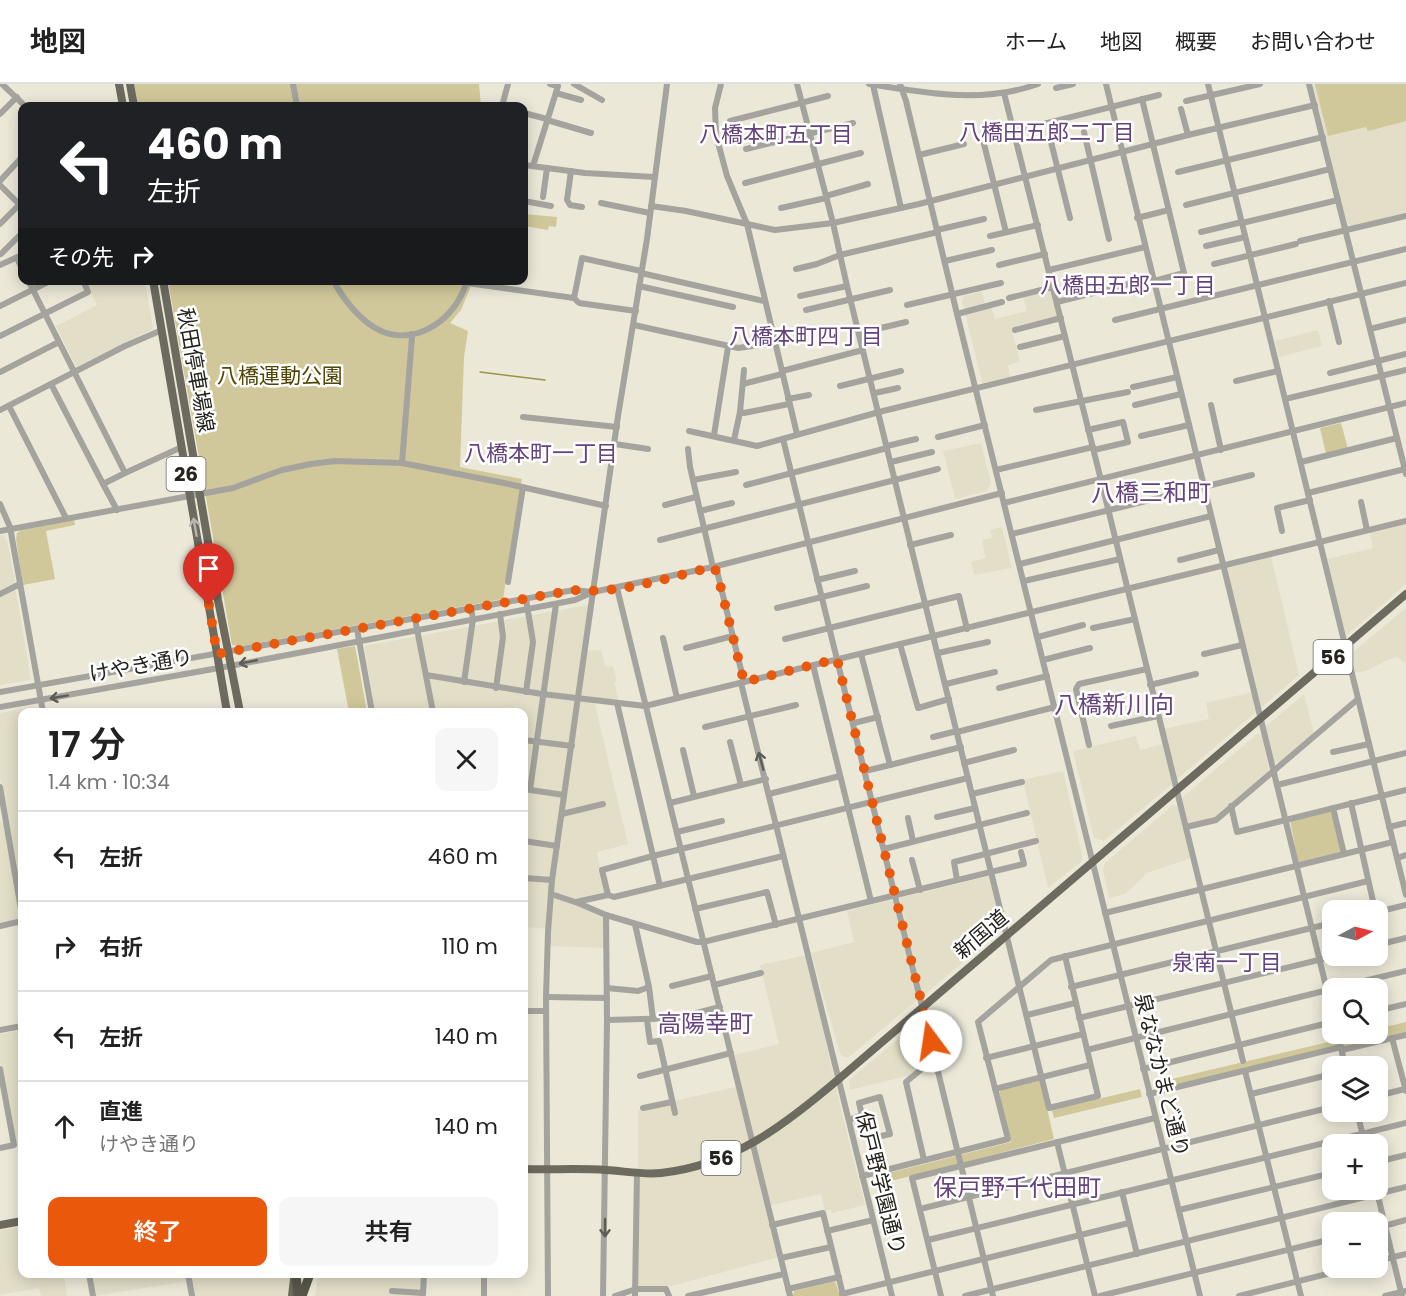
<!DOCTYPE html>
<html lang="ja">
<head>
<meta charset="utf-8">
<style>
  :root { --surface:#fff; --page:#f6f6f6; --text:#222; --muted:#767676; --line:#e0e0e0; --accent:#ea580c }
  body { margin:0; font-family:Poppins,"Noto Sans JP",sans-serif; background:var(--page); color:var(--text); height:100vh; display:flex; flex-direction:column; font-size:22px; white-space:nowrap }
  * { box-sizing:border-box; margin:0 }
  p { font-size:20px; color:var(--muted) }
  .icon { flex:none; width:33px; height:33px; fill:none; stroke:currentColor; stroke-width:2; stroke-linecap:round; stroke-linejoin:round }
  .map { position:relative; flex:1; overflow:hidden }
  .drawer { position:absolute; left:18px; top:624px; width:510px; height:570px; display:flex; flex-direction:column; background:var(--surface); border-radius:12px; box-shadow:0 3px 15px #0003 }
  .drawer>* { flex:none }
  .top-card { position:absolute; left:18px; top:18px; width:510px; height:183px; border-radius:12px; box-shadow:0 3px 15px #0003; background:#202124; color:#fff; overflow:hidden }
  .needle { width:39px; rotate:83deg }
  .controls { position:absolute; left:1322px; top:816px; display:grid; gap:12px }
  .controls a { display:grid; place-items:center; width:66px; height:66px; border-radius:12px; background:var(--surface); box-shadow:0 3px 15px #0003; font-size:30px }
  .pin { position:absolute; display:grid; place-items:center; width:51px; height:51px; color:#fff; margin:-62px -26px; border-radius:50% 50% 50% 0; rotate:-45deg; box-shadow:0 0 6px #0007 }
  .pin .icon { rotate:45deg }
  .me { position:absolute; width:66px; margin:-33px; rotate:346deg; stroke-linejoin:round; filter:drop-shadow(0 0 4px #0008) }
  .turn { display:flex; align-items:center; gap:21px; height:126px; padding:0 30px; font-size:27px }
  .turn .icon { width:78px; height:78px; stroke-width:2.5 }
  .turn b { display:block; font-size:42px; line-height:51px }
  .then { display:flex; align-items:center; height:57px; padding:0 30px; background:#0003; gap:12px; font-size:22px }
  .round { display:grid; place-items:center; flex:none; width:63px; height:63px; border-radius:12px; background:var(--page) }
  .overview { display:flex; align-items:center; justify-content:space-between; height:102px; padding:0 30px }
  h1 { font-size:36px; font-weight:600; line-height:45px }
  .button { display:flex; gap:12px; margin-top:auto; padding:12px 30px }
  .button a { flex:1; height:69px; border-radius:12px; background:var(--accent); color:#fff; font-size:24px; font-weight:600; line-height:69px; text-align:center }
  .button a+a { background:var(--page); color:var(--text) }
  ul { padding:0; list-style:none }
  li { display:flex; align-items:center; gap:18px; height:90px; padding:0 30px; border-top:2px solid var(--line) }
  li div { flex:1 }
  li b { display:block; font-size:22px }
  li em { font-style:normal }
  header { display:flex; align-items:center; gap:36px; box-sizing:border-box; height:84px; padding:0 30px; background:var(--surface); border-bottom:2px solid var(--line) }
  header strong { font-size:28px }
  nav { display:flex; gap:33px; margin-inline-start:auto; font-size:21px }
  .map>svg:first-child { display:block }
</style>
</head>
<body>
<header>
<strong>地図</strong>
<nav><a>ホーム</a><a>地図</a><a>概要</a><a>お問い合わせ</a></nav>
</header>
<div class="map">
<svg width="1406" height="1212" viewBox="0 0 1406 1212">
  <rect width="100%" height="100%" fill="#ebe8d8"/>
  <g fill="#e2dec7">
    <path d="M1313,0H1406V129L1347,144Z"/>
    <path d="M85,197H99L101,200L107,197H145L153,245L76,283L56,242L97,221Z"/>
    <path d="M1052,205L1059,233L1012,245L1020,278L1008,281L1011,295L983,302L962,217L964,212L982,208L986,224L991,223L995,235L1027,227L1023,212Z"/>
    <path d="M1318,246L1322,262L1279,273L1275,257Z"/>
    <path d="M981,359L991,399L987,407L955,415L943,367Z"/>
    <path d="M1406,438V500L1346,552L1327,475L1373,464L1369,447Z"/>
    <path d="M1002,443L1012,484L974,491L971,478L986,474L982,456L992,454L990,446Z"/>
    <path d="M0,451H3L7,456L15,498L13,501L0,508Z"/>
    <path d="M1271,472L1299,591L1262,623L1259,619L1225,483Z"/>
    <path d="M14,506L16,508L31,596L0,601V512Z"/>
    <path d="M587,521L589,524L582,567L601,566L605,583L613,582L617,597L614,598L619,618L594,616L628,760L597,768L606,810L574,818L605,832V864L550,862V845L524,843V628H375L364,562Z"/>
    <path d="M1406,524V577L1404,579L1398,573L1387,576L1369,586L1354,589L1352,569Z"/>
    <path d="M1253,608L1257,627L1176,696L1163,645L1209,635L1206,619Z"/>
    <path d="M1304,610L1314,649L1279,679L1273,677L1265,645L1266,642Z"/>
    <path d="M32,623L37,625V628H22V818L0,692V629Z"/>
    <path d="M1257,650L1262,651L1269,687L1214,734L1190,740L1187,738L1182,714Z"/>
    <path d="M1136,652L1140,666L1162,660L1172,700L1104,757L1094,754L1073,667Z"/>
    <path d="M1063,687L1082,770V777L1048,804L1023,696Z"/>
    <path d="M1173,721L1178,722L1191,774L1147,789L1125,810L1109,814L1103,787L1105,779Z"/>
    <path d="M0,737L4,739L21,831L18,836L0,839Z"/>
    <path d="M990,792L1003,844L922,913L900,814Z"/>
    <path d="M891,816L894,819L918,915L849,973H843L840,969L811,869L854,858L847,827Z"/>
    <path d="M807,871L839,1017L865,1121L832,1129L831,1125L825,1127L821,1110L767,1122L779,1173L668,1203L638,1204V1026L674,1019V1017L740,1002L734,971L779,960L760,881Z"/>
    <path d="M924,933L934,971L908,993L907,992L850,1006L849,996Z"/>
    <path d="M22,946V1057L16,1059L0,977V950Z"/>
    <path d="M22,1143V1190H78L64,1192L67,1212H41L39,1204L0,1211V1146Z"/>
    <path d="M90,1190H186L188,1197L94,1212Z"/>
    <path d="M190,1190H291L289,1212H193Z"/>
    <path d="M318,1190H422V1212H315Z"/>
  </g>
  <g fill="#d0c89a">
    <path d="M134,0H479L481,22H138Z"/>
    <path d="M1315,0H1406V37L1368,47L1366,43L1328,52Z"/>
    <path d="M524,130L557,133L556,143L549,142L548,146L524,142Z"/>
    <path d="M168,197H473L461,226L450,239L468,247L464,273L460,383L522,395L503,515L240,562L232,561Z"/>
    <path d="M1341,339L1348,365L1326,370L1320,344Z"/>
    <path d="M74,436L75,441L46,447L55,495L23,501L16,455L17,449L21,446Z"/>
    <path d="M355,562L367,628H349L337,565Z"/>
    <path d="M1330,726L1332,728L1341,767L1340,769L1300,779L1298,778L1290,736Z"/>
    <path d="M1406,938V953L1348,965L1343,962L1341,953L1357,950H1377V945Z"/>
    <path d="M1337,956L1338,962L1157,1006L1155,999Z"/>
    <path d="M1039,997L1041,998L1054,1055L872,1102L873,1093L1011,1058L999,1009L1001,1006Z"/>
    <path d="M1140,1005L1142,1013L1054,1034L1052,1026Z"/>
    <path d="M835,1197L840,1212H793L794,1207Z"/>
  </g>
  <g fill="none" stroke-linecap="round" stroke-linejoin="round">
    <path stroke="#9f9144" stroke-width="1.5" d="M480,288L545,296"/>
    <g stroke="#a5a39d" stroke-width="6">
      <path d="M2,0L25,22"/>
      <path d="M293,0L297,22"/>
      <path d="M574,0L602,16"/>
      <path d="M721,0L715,24L716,51L727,92L747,140L797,350"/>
      <path d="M797,0L833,139L847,202L1049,1024L1098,1012L1065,872"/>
      <path d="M869,0C926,9 982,20 1038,0"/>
      <path d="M900,0L906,17L957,230L1200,1212"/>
      <path d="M1106,0L1332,927"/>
      <path d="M1208,0L1406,811"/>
      <path d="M1309,0L1406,390"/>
      <path d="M873,1L901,124"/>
      <path d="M1056,4L1073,0"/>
      <path d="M556,9L581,16"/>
      <path d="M1004,9L1101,396L1243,977"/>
      <path d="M1142,15L1184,189L1154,197"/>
      <path d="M1186,17L1260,0"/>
      <path d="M502,22L508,0"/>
      <path d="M1181,25L1188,51"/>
      <path d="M524,29L547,35"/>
      <path d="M0,30L17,13"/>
      <path d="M547,36L591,49"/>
      <path d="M730,37L828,12"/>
      <path d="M1015,47L1159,11"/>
      <path d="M1084,48L1109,155"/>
      <path d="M983,56L1006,148"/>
      <path d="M1051,58L1070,134"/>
      <path d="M746,65L853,39"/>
      <path d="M919,71L964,60"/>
      <path d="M524,81L585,89L654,93"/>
      <path d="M533,82L558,2L550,0"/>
      <path d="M571,87L567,116L570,121L582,123"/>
      <path d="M1178,88L1323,53"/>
      <path d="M0,97L22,73"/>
      <path d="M745,99L861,69"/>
      <path d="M0,101L22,123"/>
      <path d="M826,112L868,100"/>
      <path d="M543,113L547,84"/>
      <path d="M524,117L551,122"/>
      <path d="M601,119L650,129"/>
      <path d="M1186,121L1330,85"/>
      <path d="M651,122L686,127L775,146L833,139L919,120L1188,51L1315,21"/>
      <path d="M781,124L826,114"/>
      <path d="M1137,134L1169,126"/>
      <path d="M1242,139L1338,116"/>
      <path d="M0,140L19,121"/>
      <path d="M937,146L984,135"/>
      <path d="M1201,148L1242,138"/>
      <path d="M990,152L1038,141"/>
      <path d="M1300,157L1406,132"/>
      <path d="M1206,162L1245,153"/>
      <path d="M1,170L22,149"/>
      <path d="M17,174L22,185"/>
      <path d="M945,177L992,166"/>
      <path d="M1214,180L1296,160"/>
      <path d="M0,181L22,171"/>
      <path d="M999,181L1045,170"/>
      <path d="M796,185L817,180L840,171L938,148"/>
      <path d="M1049,186L1145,163"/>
      <path d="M641,189L764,217"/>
      <path d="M28,196L125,389L103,400L117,426"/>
      <path d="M333,196C343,215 361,238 381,247C419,263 458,232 467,196"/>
      <path d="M467,199L574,214L579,219L636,227"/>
      <path d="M639,202L733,223"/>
      <path d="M800,212L847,202"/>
      <path d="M574,214L582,174L641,187"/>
      <path d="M1009,214L1053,203"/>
      <path d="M1329,217L1339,258"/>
      <path d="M1057,218L1153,194"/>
      <path d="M907,221L1001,199"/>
      <path d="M0,222L52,196"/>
      <path d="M806,226L890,206"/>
      <path d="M957,230L1002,218"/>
      <path d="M1115,236L1406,165"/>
      <path d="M634,241L738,264L774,259"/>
      <path d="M1370,245L1406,236"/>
      <path d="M1015,246L1061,234"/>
      <path d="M860,249L906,238"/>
      <path d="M0,252L88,208L83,196"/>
      <path d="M1020,263L1065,252"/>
      <path d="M782,287L863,266"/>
      <path d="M0,288L59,258"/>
      <path d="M1330,289L1406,270"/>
      <path d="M1236,297L1278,287"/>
      <path d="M51,300L103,400"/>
      <path d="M743,300L782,290"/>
      <path d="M840,302L901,287"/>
      <path d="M1133,303L1177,293"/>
      <path d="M875,309L898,304"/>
      <path d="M788,315L809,311"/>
      <path d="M1285,315L1406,286"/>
      <path d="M1135,321L1181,310"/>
      <path d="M1211,321L1221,366"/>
      <path d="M9,322L66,434"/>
      <path d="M0,326L125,262L162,246"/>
      <path d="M1036,326L1128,308"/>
      <path d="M740,328L744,329L789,320"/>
      <path d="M523,333L617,343"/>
      <path d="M1088,346L1123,338L1128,358L1094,366"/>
      <path d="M689,347L757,362L879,328L1406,199"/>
      <path d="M714,351L728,263"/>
      <path d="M1141,352L1189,341"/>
      <path d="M938,353L985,341"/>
      <path d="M783,355L993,1212"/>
      <path d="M734,356L740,328L744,286"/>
      <path d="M615,360L648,365"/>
      <path d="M887,362L916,355"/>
      <path d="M688,365L690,383L713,483L717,487L744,598"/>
      <path d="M891,378L932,368"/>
      <path d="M1301,378L1397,354"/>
      <path d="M402,379L412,253L411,250"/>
      <path d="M996,386L1093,363"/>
      <path d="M125,389L182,363"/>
      <path d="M693,396L736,388"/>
      <path d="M746,401L887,364"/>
      <path d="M1308,409L1405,385"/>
      <path d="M1361,418L1367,446"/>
      <path d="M1004,419L1406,319"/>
      <path d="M0,420L10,443L43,628"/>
      <path d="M665,421L696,413"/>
      <path d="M700,427L732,419"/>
      <path d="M0,447L233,404L282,386L311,380L335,377L402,379L504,399L606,422"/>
      <path d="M1282,447L1277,424L1310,416"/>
      <path d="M1012,450L1252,391"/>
      <path d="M660,456L938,385"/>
      <path d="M910,461L951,451"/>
      <path d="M1180,476L1219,466"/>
      <path d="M1020,480L1211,432"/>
      <path d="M817,496L855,487"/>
      <path d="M1024,497L1120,475"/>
      <path d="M508,498L523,403"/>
      <path d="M617,504L790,1212"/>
      <path d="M0,510L20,500"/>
      <path d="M777,524L867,502"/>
      <path d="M415,535L433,628"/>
      <path d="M1093,544L1135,535"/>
      <path d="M357,545L372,628"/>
      <path d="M1038,553L1083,541"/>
      <path d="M663,554L677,614"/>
      <path d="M785,555L959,512L967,545"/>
      <path d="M900,560L918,624L949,615"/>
      <path d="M686,564L733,552"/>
      <path d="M938,569L988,558"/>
      <path d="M861,570L890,681L961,663"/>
      <path d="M1204,570L1242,561"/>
      <path d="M1043,576L1090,564"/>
      <path d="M813,581L871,817"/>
      <path d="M426,591L542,610L645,622L1406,437"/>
      <path d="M464,598L473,535L471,524"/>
      <path d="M741,599L892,1212"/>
      <path d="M946,600L995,588"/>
      <path d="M1150,601L1196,590"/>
      <path d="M496,604L503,553L500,530"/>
      <path d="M999,604L1047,592"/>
      <path d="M0,608L574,506L592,508"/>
      <path d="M526,608L533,558L526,515"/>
      <path d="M617,619L653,772L968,694"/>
      <path d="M0,623L230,582L575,516L593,508L713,483L1002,409"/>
      <path d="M854,639L878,633"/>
      <path d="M1111,642L1158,632"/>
      <path d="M705,643L796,621"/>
      <path d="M957,648L1055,623"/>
      <path d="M933,653L957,647"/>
      <path d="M524,656L572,662"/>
      <path d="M730,658L741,701"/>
      <path d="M1089,661L1076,605L1079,600L1147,585"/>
      <path d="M683,666L694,712"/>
      <path d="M1333,668L1369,660"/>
      <path d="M964,679L1014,666"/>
      <path d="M865,687L890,681"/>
      <path d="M1277,701L1406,669"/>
      <path d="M0,703L22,831"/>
      <path d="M524,705L564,711"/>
      <path d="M530,706L556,520"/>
      <path d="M769,710L840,692"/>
      <path d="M972,710L1022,698"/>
      <path d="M670,719L766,695"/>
      <path d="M1351,719L1375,826"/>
      <path d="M1231,722L1237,748L1406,706"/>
      <path d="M1333,724L1344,770"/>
      <path d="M562,730L603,720"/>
      <path d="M937,733L975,724"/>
      <path d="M908,734L913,757"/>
      <path d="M1186,743L1216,736L1358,615"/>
      <path d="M1389,743L1406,739"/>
      <path d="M677,748L722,737"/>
      <path d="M524,757L557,762"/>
      <path d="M884,765L1027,729"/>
      <path d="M1397,774L1406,771"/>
      <path d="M912,776L920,806"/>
      <path d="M524,794L552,796"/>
      <path d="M957,796L954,778L1036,757"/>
      <path d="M551,810L578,819L606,831L697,858H703L1024,780L1021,768"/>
      <path d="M608,811L602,786L653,772L660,802"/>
      <path d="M576,818L608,811L614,813L783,772"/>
      <path d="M695,825L767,808L776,841"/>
      <path d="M1377,828L1406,821"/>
      <path d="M1105,829L1393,758"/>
      <path d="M0,842L22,837"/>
      <path d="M1377,861L1406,854"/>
      <path d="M714,901L761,889"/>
      <path d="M672,902L712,892"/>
      <path d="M649,903L653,935"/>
      <path d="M1071,903L1332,839"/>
      <path d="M607,904L638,907L649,903L635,840"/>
      <path d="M1335,904L1406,887"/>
      <path d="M546,913L607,914"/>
      <path d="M524,927H546"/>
      <path d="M1377,927L1406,920"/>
      <path d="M1027,931L1075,919"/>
      <path d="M1079,934L1335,872"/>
      <path d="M607,936L677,934L720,923"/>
      <path d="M647,936L650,958L659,957L675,1029"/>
      <path d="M0,946L22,942"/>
      <path d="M1338,950L1345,982"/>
      <path d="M1392,954L1406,1007"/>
      <path d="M1087,966L1332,905"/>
      <path d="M1342,966L1406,951"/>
      <path d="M986,974L1083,950"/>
      <path d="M0,985L14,1061L0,1064"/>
      <path d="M1143,985L1332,938"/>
      <path d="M1245,987L1301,1212"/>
      <path d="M640,992L731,969"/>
      <path d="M995,1005L1090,981"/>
      <path d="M1149,1010L1341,963"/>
      <path d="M1251,1010L1332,990"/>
      <path d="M1377,1012L1405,1005"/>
      <path d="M643,1024L672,1018"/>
      <path d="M1357,1028L1365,1060"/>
      <path d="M849,1036L862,1031L859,1019L880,1013L890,1050L868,1055L862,1031"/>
      <path d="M1057,1058L1095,1212"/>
      <path d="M924,1076L906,998L935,974"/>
      <path d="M1377,1078L1406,1071"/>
      <path d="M862,1092L1008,1055L978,938L1051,876L1368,797"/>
      <path d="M1122,1108L1137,1170"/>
      <path d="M1377,1108L1402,1212"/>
      <path d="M920,1125L1332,1023"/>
      <path d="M1179,1126L1332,1089"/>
      <path d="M772,1141L823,1129L843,1211"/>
      <path d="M1377,1144L1406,1136"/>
      <path d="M827,1147L873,1136"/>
      <path d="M928,1156L1406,1039"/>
      <path d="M781,1174L831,1163"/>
      <path d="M1377,1177L1406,1170"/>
      <path d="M89,1190L93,1212"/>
      <path d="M188,1190L192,1212"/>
      <path d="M484,1190V1212"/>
      <path d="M788,1205L839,1193"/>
      <path d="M392,1207L423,1209"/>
      <path d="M423,1210L424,1190"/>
      <path d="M842,1210L1129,1139"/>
      <path d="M548,1212L546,913L548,848L552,796L618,332L647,155L667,0"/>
      <path d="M603,1212L607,936L606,831"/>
      <path d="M615,1212L636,1205H666L669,1212"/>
      <path d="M635,1212L637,1089"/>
      <path d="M688,1212L784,1190"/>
      <path d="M941,1212L912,1094L1155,1034"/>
      <path d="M965,1212L1406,1103"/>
      <path d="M1100,1212L1332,1155"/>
      <path d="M1239,1212L1351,1184"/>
      <path d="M1385,1212L1406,1207"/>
    </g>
    <g stroke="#6d6b5f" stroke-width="8">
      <path d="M119,0L123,22"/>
      <path d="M130,0L134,22"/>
      <path d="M153,196L227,628"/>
      <path d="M163,196L218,516L240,628"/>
      <path d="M524,1085C551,1086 579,1084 606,1086C624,1087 643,1091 661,1089C734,1081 786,1040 840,994L1406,510"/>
      <path d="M0,1141L22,1137"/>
      <path d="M292,1212L294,1195"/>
    </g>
    <g stroke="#595749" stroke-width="9">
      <path d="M296,1190L298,1212"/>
      <path d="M302,1212L310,1190"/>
    </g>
  </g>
  <defs><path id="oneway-shaft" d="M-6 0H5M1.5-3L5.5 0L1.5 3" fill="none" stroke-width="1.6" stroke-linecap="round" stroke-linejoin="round" transform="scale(1.5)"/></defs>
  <use stroke="#b6b5af" href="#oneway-shaft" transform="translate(195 443) rotate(-100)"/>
  <g stroke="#5e5d57">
    <use href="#oneway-shaft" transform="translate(248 578) rotate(169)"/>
    <use href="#oneway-shaft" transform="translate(59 613) rotate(170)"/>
    <use href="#oneway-shaft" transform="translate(761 677) rotate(-105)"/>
    <use href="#oneway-shaft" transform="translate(605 1144) rotate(90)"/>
  </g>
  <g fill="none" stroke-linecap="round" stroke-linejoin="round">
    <path stroke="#ea580c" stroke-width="10" stroke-dasharray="0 18" d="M209,521L217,570L574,506C618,511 669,493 713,483L717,488L744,598L837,575L931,957"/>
  </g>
  <g text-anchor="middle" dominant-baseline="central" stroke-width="5" stroke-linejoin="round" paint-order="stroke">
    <g fill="#fff" stroke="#666561" stroke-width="1.5">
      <rect x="166.5" y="373" width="39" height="34" rx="4.5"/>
      <rect x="1313.5" y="556" width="39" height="34" rx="4.5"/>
      <rect x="701.5" y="1057" width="39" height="34" rx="4.5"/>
    </g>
    <g font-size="20" font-weight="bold" fill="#24231d">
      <text x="186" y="390">26</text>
      <text x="1333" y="573">56</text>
      <text x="721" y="1074">56</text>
    </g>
    <g font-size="21" fill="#24231d" stroke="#fff">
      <text transform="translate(196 286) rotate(80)">秋田停車場線</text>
      <text transform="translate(141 581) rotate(-10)">けやき通り</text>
      <text transform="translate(981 850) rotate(-40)">新国道</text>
      <text transform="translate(1162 991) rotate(76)">泉ななかまど通り</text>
      <text transform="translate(881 1099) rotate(76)">保戸野学園通り</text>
    </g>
    <g font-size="21" fill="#4f4504" stroke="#fff">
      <text x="280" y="291">八橋運動公園</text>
    </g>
    <g font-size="22" fill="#65437e" stroke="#fff">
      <text x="1047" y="48">八橋田五郎二丁目</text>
      <text x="776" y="50">八橋本町五丁目</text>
      <text x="1128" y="201">八橋田五郎一丁目</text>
      <text x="806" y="252">八橋本町四丁目</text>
      <text x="541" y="369">八橋本町一丁目</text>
      <text x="1227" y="878">泉南一丁目</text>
    </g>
    <g font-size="24" fill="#65437e" stroke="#fff">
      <text x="1151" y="408">八橋三和町</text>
      <text x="1114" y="620">八橋新川向</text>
      <text x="705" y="939">高陽幸町</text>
      <text x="1017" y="1103">保戸野千代田町</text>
    </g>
  </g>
</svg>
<div class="controls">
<a><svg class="needle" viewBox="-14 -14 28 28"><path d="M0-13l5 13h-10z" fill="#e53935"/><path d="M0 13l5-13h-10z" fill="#767676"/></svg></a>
<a><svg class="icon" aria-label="search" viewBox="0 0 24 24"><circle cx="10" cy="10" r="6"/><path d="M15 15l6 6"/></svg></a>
<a><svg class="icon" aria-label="layers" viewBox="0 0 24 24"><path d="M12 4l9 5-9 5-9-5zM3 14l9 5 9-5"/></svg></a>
<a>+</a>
<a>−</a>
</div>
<div class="pin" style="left:209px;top:521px;background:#d93025"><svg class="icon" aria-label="arrive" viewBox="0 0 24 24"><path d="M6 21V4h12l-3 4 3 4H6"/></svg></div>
<svg class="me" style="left:931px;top:957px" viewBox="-20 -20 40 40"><circle r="19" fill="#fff"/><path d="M0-13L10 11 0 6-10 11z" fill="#ea580c"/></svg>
<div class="top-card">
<div class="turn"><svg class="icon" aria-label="left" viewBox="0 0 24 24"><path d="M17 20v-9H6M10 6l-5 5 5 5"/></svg><div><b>460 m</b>左折</div></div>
<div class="then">その先<svg class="icon" aria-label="right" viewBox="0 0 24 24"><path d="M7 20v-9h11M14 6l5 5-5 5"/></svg></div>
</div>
<section class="drawer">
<div class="overview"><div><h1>17 分</h1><p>1.4 km · 10:34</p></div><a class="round"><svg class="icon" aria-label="close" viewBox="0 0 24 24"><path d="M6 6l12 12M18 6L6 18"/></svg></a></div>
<ul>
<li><svg class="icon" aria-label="left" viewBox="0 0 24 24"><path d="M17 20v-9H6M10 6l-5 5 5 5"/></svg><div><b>左折</b></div><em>460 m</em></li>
<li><svg class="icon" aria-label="right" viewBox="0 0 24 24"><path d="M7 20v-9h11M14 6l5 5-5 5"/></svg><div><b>右折</b></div><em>110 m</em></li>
<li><svg class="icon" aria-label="left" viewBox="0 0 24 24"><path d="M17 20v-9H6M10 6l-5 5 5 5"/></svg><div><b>左折</b></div><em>140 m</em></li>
<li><svg class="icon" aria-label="ahead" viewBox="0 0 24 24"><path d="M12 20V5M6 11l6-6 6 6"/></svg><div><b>直進</b><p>けやき通り</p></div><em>140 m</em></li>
</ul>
<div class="button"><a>終了</a><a>共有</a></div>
</section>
</div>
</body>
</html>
